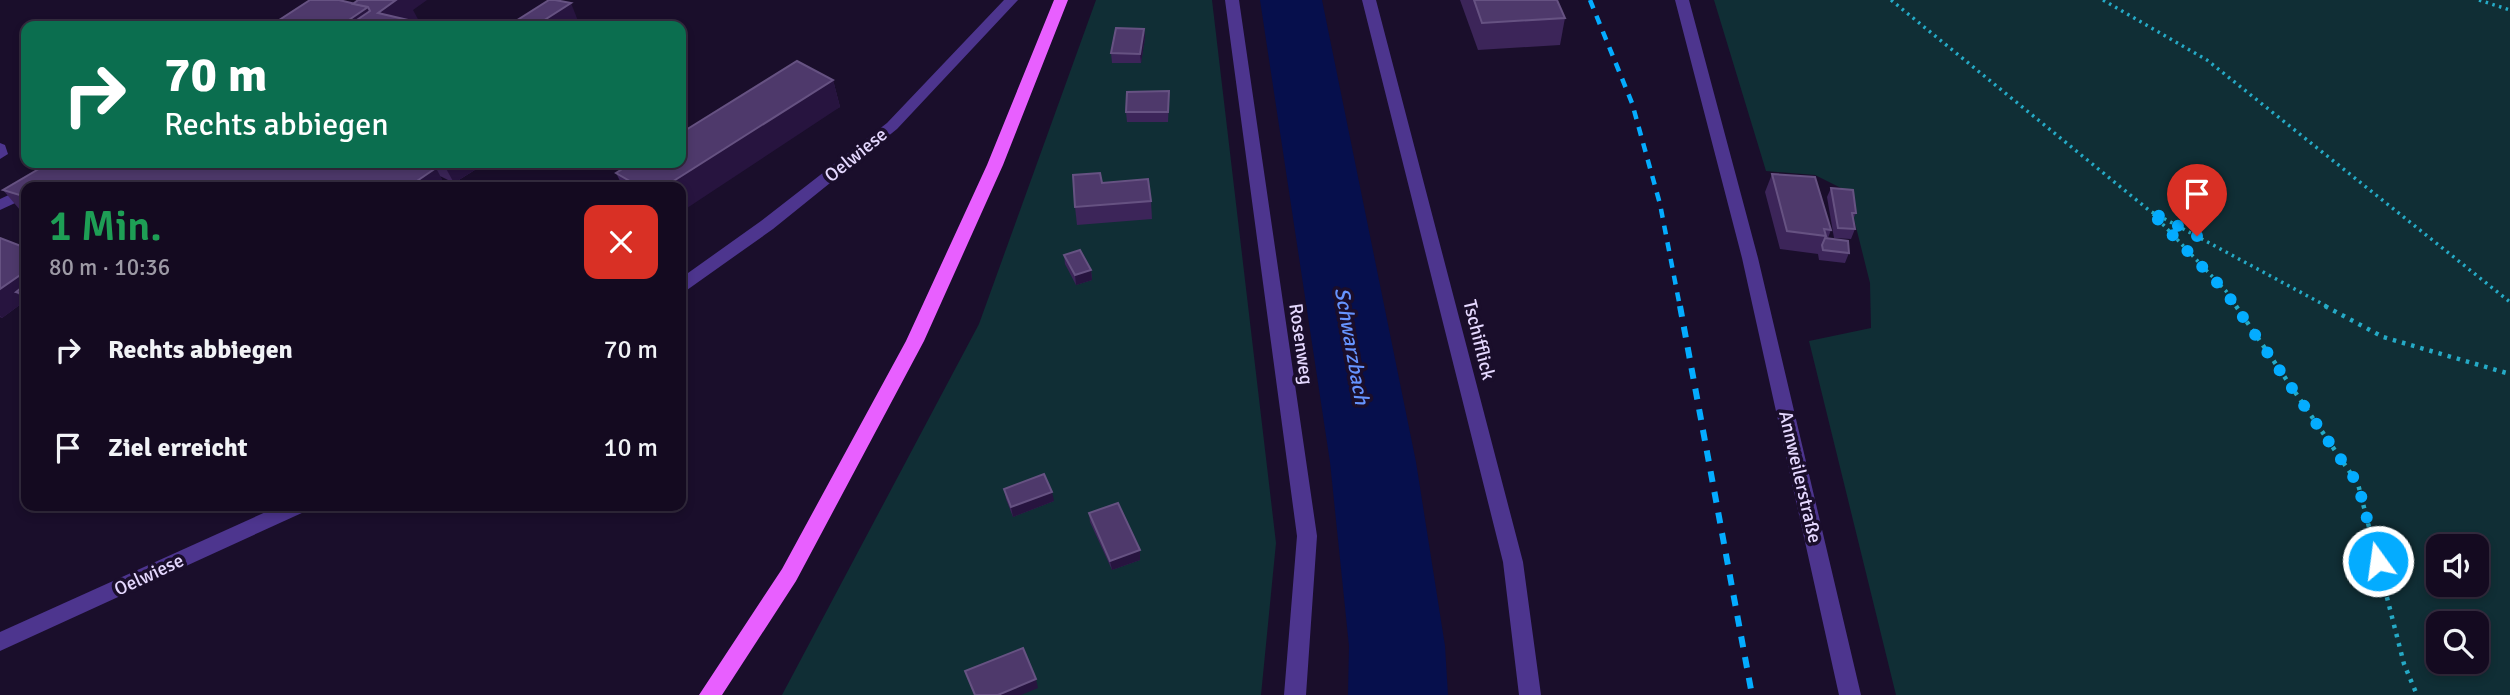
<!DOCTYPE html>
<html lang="de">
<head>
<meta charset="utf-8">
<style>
  :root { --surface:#140a20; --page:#21182d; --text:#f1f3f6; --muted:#9d9aa5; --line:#332b3e }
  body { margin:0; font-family:Signika,sans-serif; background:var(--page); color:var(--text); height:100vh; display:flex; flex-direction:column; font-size:26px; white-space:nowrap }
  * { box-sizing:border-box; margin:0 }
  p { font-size:23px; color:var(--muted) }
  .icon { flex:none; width:38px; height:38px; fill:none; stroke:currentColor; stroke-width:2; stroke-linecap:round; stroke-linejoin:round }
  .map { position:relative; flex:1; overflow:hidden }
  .drawer { position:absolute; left:21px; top:182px; width:665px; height:329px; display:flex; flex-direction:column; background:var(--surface); border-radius:14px; box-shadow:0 4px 10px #0003,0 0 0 2px var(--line) }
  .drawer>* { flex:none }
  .guide { position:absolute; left:21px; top:21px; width:665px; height:147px; border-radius:14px; box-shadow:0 4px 10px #0003,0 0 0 2px var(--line); background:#0b6e4f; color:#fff; overflow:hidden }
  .tools { position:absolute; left:2426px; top:534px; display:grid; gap:14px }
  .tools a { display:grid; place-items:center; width:63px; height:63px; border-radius:14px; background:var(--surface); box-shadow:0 4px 10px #0003,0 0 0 2px var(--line); font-size:35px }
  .pin { position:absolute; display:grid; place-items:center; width:60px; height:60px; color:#fff; margin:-72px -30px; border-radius:50% 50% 50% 0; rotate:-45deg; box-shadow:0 0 7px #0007 }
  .pin .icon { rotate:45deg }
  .me { position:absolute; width:77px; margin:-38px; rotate:346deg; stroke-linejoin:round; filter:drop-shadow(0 0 5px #0008) }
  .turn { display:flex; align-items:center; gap:24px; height:147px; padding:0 28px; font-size:32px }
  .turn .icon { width:91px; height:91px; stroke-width:2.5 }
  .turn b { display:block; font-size:49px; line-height:60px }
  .round { display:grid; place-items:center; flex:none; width:74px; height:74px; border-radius:14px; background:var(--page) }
  .overview { display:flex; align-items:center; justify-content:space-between; height:119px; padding:0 28px }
  h1 { font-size:42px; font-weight:600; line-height:52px; color:#1e9e55 }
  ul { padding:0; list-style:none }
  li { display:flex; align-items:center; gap:21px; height:98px; padding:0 28px }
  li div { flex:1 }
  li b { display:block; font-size:26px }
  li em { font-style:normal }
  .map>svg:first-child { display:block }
</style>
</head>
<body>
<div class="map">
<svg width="2510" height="695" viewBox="0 0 2510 695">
  <rect width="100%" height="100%" fill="#1a0e2b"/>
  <g fill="#102e35" fill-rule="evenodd">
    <path d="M1096,0H1212L1276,543L1261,695H782L979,324Z"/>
    <path d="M1714,0H2510V695H1896L1809,341L1871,328L1870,283L1847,191L1815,175L1766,171ZM2438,546H2476V584H2438ZM2438,623H2476V662H2438Z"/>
  </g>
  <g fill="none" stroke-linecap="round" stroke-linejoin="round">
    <path fill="#060f4c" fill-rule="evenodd" d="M1260,0H1322L1416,462L1445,646L1448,695H1348L1349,646L1330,462Z"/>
    <g stroke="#25aac6" stroke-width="3.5" stroke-dasharray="2.5 4.5" stroke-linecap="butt">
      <path d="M1891,0L2150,211L2328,307"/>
      <path d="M2103,0L2207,60L2510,302"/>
      <path d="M2479,0L2510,10"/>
      <path d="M2153,214L2226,291L2237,307"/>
    </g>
    <g stroke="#25aac6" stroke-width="4.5" stroke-dasharray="3.5 6" stroke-linecap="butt">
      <path d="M2236,306L2358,484L2404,664L2417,695"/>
      <path d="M2325,306L2383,337L2510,374"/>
    </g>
    <g fill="#4d358e" fill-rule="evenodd">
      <path d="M1004,0H1018L897,129L773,229L687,290L681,292V278L761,221L887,123Z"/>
      <path d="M1225,0H1239L1317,536L1306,695H1284L1297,536Z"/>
      <path d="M1362,0H1376L1523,562L1541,695H1519L1503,562Z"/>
      <path d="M1675,0H1689L1758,258L1861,695H1839L1742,258Z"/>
      <path d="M0,143L5,145L8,154L0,159Z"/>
      <path d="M26,187V198L0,210V199Z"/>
      <path d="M279,506H307L304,512L0,651V632Z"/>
    </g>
    <path fill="#e85fff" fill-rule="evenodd" d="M1054,0H1068L1003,165L924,341L796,581L722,695H699L782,569L906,341L987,165Z"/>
    <path stroke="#04acff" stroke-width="4.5" stroke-dasharray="9 8" stroke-linecap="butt" d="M1590,0L1632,103L1660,204L1680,307"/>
    <path stroke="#04acff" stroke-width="6" stroke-dasharray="11 10" stroke-linecap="butt" d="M1680,306L1752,695"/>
  </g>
  <g fill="#3c2559">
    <path d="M1460,0H1557L1565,18L1560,45L1478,50Z"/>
    <path d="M1144,29L1145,38L1141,63H1112L1111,53Z"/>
    <path d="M833,80L840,107L681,187H623L616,173Z"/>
    <path d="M1169,101L1168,122H1127L1126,112Z"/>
    <path d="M49,163H486L454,183L440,176L446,187H26V217L3,190Z"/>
    <path d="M1772,174L1831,230L1828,238L1849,253L1845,263L1819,260L1818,254L1780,249L1765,192Z"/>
    <path d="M1102,183L1151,201L1152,219L1077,225L1075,207Z"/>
    <path d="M1831,188L1856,213L1853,220L1855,229L1851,239L1834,238L1827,197Z"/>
    <path d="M0,238L26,248V302L25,301L2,318L0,317Z"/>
    <path d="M1064,255L1091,270L1092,280L1076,285L1065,264Z"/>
    <path d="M1004,489L1054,501L1013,517L1006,499Z"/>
    <path d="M1089,513L1140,550V560L1112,570L1090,522Z"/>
  </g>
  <g fill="#27143f">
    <path d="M395,0H427L413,10L419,21L412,26L378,13Z"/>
    <path d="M571,3L580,26H535Z"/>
    <path d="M368,7L378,26H340Z"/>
    <path d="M1144,29L1145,38L1141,63L1140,54Z"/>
    <path d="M833,80L840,107L681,212V187H664Z"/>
    <path d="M443,163H486L454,183Z"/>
    <path d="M436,168L446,187H408Z"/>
    <path d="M1091,270L1092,280L1076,285L1075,275Z"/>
    <path d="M26,271V295L16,292L25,301L2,318L0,316V289Z"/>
    <path d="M1052,492L1054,501L1013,517L1011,507Z"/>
    <path d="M1140,550V560L1112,570L1110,561Z"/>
    <path d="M1036,679L1038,688L1021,695H998Z"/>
  </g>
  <g fill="#4e396b" stroke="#665282" stroke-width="2">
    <path d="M310,0H339L368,7L340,26H270Z"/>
    <path d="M358,0H396L378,13L434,26H348L370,11L368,7L353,4Z"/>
    <path d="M549,0H555L571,3L535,26H508Z"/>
    <path d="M1474,0H1557L1565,18L1482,23Z"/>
    <path d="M1116,28L1144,29L1140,54L1111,53Z"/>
    <path d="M797,61L833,80L664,187H640L616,173L632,163H681V133Z"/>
    <path d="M1169,91L1168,112H1126L1127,92Z"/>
    <path d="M49,163H424L436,168L408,187H26V197L3,190Z"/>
    <path d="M1100,173L1102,183L1148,179L1151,201L1075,207L1073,175Z"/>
    <path d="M1772,174L1815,177L1831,230L1824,229L1826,236L1787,231Z"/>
    <path d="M1831,188L1853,190L1856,213H1852L1855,229L1838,228Z"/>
    <path d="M0,238L26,248V271L0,289Z"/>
    <path d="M1825,238L1848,241L1849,253L1823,250L1822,245Z"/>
    <path d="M1080,250L1091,270L1075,275L1064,255Z"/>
    <path d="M26,284V295L16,292Z"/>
    <path d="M1044,474L1052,492L1011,507L1004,489Z"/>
    <path d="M1118,503L1140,550L1110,561L1089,513Z"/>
    <path d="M1023,648L1036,679L998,695H975L965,671Z"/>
  </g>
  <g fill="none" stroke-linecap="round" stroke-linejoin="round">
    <path stroke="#04acff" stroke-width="12" stroke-dasharray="0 21.6" d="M2197,236L2150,211L2225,291L2358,484L2378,561"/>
  </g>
  <g text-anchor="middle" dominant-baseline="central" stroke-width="7" stroke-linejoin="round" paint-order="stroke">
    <g font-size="19" fill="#e5d8ff" stroke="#1a0e2b">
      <text transform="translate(856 155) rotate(-39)">Oelwiese</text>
      <text transform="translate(1479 340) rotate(76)">Tschifflick</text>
      <text transform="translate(1301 344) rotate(82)">Rosenweg</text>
      <text transform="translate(1800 477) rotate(77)">Annweilerstraße</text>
      <text transform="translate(149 575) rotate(-25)">Oelwiese</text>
    </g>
    <g font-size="21" font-style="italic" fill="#6694ff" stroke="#1a0e2b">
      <text transform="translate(1352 346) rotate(80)">Schwarzbach</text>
    </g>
  </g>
</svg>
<div class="tools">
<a><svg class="icon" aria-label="sound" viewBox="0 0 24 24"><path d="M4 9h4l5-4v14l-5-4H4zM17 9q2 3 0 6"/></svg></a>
<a><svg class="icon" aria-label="search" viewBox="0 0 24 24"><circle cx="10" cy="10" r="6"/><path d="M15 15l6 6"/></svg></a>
</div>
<div class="pin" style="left:2197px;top:236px;background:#d93025"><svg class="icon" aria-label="arrive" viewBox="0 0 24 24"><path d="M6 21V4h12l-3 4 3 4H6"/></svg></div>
<svg class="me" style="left:2378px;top:561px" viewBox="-20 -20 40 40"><circle r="17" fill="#04acff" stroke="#fff" stroke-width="3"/><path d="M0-11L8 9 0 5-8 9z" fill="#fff"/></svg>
<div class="guide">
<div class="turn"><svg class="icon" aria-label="right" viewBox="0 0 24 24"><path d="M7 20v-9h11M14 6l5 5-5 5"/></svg><div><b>70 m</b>Rechts abbiegen</div></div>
</div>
<section class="drawer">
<div class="overview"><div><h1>1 Min.</h1><p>80 m · 10:36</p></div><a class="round" style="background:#d93025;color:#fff"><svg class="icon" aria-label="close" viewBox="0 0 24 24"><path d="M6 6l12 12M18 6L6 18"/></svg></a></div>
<ul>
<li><svg class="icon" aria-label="right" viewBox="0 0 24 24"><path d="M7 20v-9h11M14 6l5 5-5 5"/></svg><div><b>Rechts abbiegen</b></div><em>70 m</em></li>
<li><svg class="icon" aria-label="arrive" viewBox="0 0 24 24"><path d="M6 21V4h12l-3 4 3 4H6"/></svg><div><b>Ziel erreicht</b></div><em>10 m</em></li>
</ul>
</section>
</div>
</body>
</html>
